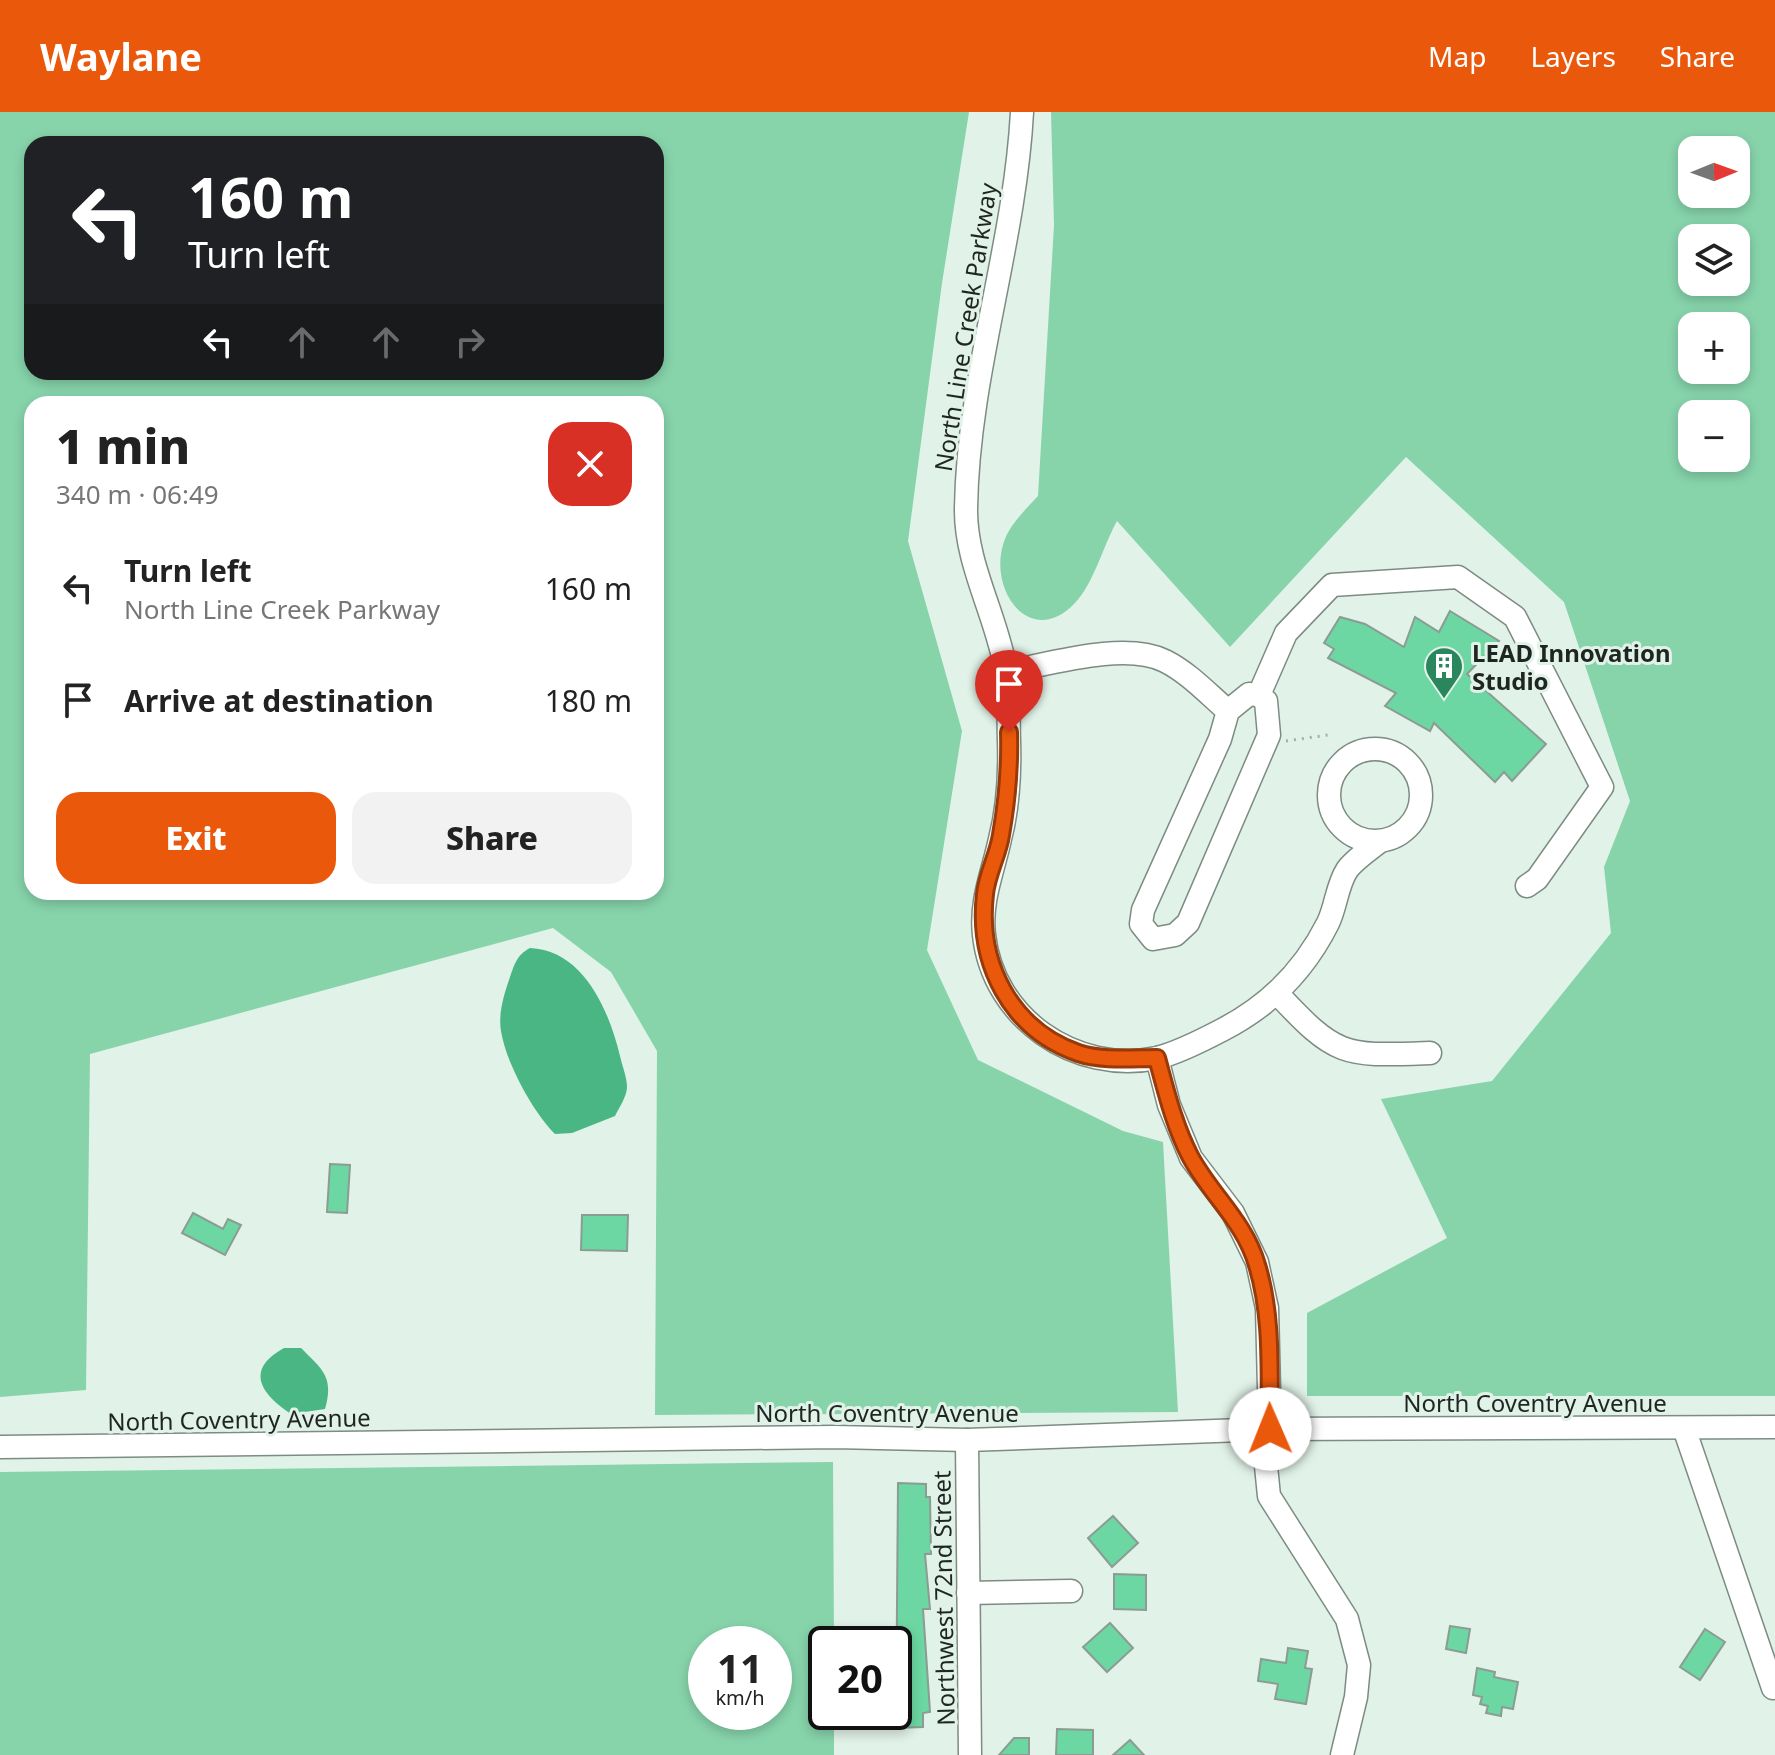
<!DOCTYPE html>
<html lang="en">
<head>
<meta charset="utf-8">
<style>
  :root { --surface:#fff; --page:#f2f2f2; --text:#222; --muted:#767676; --accent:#ea580c }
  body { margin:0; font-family:"Noto Sans",sans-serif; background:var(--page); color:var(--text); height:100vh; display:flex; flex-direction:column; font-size:30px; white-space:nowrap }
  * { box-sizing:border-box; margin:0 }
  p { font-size:26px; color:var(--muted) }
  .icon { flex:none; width:44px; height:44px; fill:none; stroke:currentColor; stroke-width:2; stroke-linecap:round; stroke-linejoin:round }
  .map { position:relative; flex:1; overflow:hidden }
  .side { position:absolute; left:24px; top:284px; width:640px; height:504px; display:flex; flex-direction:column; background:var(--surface); border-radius:24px; box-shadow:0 4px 12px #0003 }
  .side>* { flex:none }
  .hud { position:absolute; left:24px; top:24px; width:640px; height:244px; border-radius:24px; box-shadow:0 4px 12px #0003; background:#202124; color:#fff; overflow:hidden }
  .needle { width:52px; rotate:89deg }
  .controls { position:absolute; left:1678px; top:24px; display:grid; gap:16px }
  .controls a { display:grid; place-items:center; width:72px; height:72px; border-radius:16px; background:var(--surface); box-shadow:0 4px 12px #0003; font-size:40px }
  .speed { position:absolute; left:688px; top:1514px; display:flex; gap:16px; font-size:40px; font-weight:700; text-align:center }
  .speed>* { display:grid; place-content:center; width:104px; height:104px; border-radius:50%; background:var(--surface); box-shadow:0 4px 12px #0003; line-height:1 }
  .speed small { font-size:20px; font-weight:400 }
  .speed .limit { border:4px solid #111; border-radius:12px; background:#fff; color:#111 }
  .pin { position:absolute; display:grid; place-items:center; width:68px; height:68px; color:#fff; margin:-82px -34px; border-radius:50% 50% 50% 0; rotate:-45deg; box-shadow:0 0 8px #0007 }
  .pin .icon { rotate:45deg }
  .me { position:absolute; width:88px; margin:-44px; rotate:359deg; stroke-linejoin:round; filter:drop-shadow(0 0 6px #0008) }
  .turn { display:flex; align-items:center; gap:28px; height:168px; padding:0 32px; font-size:36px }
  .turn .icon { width:104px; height:104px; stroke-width:2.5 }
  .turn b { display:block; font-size:56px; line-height:68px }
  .lanes { display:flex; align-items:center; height:76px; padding:0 32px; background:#0003; justify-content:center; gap:40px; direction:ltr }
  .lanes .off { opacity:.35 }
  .round { display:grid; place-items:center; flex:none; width:84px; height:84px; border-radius:24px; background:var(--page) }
  .headline { display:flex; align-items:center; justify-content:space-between; height:136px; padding:0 32px }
  h1 { font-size:48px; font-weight:800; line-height:60px }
  .button { display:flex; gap:16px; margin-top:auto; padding:16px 32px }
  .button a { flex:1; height:92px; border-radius:24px; background:var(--accent); color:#fff; font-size:32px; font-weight:800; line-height:92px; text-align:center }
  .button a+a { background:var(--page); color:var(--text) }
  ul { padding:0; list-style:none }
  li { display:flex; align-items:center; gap:24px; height:112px; padding:0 32px }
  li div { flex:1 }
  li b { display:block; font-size:30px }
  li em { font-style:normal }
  header { display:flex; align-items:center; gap:48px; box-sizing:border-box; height:112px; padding:0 40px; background:var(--accent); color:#fff }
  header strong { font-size:38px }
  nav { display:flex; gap:44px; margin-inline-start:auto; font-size:28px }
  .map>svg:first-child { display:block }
</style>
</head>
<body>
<header>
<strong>Waylane</strong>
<nav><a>Map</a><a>Layers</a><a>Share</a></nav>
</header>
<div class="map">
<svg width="1775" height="1643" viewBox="0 0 1775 1643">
  <rect width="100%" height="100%" fill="#e1f2e8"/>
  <g fill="#87d4ab" fill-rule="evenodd">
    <path d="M0,0H969L942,171L908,429L962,619L927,838L978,948L1123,1019L1163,1030L1178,1300L655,1303L657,939L611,860L553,816L90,942L86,1278L0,1285ZM32,32H656V260H32ZM32,292H656V780H32Z"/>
    <path d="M1051,0H1775V1284H1307V1201L1447,1126L1381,987L1492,969L1611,821L1604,755L1630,689L1564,490L1406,345L1230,535L1117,409C1103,434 1094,471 1075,491C1031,537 989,480 1003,433C1008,414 1025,398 1038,384L1054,113ZM1692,38H1736V82H1692ZM1692,126H1736V170H1692ZM1692,214H1736V258H1692ZM1692,302H1736V346H1692Z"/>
    <path d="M833,1350L834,1532H826V1600H834V1643H0V1360ZM706,1532H774V1600H706Z"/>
  </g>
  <g fill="#49b683">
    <path d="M530,836C583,838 609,898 620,944C622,953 627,966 627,975C627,984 619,996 615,1004L572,1021L555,1022C533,1000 506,951 501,919C498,902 504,882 510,865C515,851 517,843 530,836Z"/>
    <path d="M284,1236H301C323,1258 334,1265 325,1297L291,1302C261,1282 244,1258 284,1236Z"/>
  </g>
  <g fill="#6cd7a2" stroke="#8c9c92" stroke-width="2">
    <path d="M1450,499L1499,529L1467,562L1546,632L1512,669L1504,660L1495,670L1434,611L1430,619L1385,594L1396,581L1328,546L1334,537L1324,531L1340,505L1365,512L1404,535L1415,505L1439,520Z"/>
    <path d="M330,1052L350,1053L347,1101L327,1100Z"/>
    <path d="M193,1101L223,1117L228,1107L241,1113L225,1143L182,1121Z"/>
    <path d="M582,1103H628L627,1139L581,1138Z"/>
    <path d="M898,1371L926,1372V1385H930L931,1442H925L930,1497H923L930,1600L923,1601V1615L896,1616Z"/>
    <path d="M1113,1404L1138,1431L1112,1455L1088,1426Z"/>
    <path d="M1114,1462L1146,1463V1498L1114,1497Z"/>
    <path d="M1110,1511L1133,1536L1107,1560L1083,1535Z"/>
    <path d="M1450,1514L1470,1517L1466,1541L1446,1537Z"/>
    <path d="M1705,1517L1725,1530L1700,1568L1680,1555Z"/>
    <path d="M1288,1536L1308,1539L1305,1556L1312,1557L1306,1592L1275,1587L1278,1572L1258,1569L1261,1547L1286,1551Z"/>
    <path d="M1477,1556L1495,1560L1494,1565L1518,1570L1513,1597L1502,1595L1501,1604L1486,1601L1488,1594L1480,1592L1482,1585L1473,1583Z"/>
    <path d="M1057,1617L1093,1618V1643H1056Z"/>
    <path d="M1014,1626H1029V1643H999Z"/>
    <path d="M1130,1628L1144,1643H1113Z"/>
  </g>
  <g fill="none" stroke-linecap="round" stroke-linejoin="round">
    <g stroke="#7d8c83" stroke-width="25">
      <g id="minor">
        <path d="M1022,0C1015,133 968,262 966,396C965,452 997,504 1006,559C1010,582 1008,606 1009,629C1010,661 1008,696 1000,727C993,760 980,789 984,823C993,906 1075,963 1157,946C1177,941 1203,928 1222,918C1269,894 1305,857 1328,811C1336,795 1337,773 1347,758C1354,748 1369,738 1379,730"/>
        <path d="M1006,560C1050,552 1125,529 1165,549C1189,561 1208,582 1228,599"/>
        <path d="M1262,576L1286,521L1332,473L1458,465L1515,505L1602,675L1537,767L1527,774"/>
        <path d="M1249,582L1258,583L1266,589L1269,623L1188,811L1175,823L1153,827L1141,812L1143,798L1220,627L1228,599Z"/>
        <circle cx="1375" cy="683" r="46"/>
        <path d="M1277,881C1337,946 1344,944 1430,941"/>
        <path d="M1157,946L1169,993L1191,1046L1233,1101L1257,1150L1267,1196L1270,1317L1266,1354L1269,1384L1347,1507L1359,1553L1356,1585L1342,1643"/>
        <path d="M1684,1316L1773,1576"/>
        <path d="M967,1328L970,1643"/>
        <path d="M0,1335L835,1325L967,1328L1270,1317L1775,1315"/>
        <path d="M968,1481L1071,1479"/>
      </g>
    </g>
    <path stroke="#a2b0a8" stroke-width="3" stroke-dasharray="2 6" stroke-linecap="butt" d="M1286,629L1328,623"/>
    <use href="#minor" stroke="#fff" stroke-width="22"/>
  </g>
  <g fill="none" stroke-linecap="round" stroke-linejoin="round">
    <g stroke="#983908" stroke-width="20">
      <path id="route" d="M1009,620C1010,654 1007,689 1001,723C998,743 987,762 985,782C977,851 1010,917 1078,941C1102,949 1132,946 1157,946C1166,979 1174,1013 1190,1044C1210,1082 1245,1110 1257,1153C1273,1205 1269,1262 1270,1317"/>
    </g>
    <use href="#route" stroke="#ea580c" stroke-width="14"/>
  </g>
  <defs>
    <g id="building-pin" transform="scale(2)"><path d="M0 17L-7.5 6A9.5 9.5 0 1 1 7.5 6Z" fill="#2a865d" stroke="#e1f2e8"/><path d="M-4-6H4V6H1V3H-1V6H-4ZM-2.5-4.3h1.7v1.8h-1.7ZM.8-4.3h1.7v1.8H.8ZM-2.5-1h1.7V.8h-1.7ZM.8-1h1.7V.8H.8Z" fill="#fff"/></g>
  </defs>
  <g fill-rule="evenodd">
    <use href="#building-pin" x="1444" y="554"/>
  </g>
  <g text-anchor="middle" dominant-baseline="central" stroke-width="6" stroke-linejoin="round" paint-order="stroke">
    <g font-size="24" fill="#1f2622" stroke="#e1f2e8">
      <text transform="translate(965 215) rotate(-81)">North Line Creek Parkway</text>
      <text x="1535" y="1290">North Coventry Avenue</text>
      <text x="887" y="1300">North Coventry Avenue</text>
      <text transform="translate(239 1307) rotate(-1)">North Coventry Avenue</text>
      <text transform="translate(943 1486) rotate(-91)">Northwest 72nd Street</text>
    </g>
    <g font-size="24" font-weight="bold" fill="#1f2622" stroke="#e1f2e8" text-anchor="start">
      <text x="1472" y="540">LEAD Innovation<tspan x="1472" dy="28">Studio</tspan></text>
    </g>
  </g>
</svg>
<div class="controls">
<a><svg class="needle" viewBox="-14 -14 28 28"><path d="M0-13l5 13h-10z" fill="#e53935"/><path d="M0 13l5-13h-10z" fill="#767676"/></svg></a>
<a><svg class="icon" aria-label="layers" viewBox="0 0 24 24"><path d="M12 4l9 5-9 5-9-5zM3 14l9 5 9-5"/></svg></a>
<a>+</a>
<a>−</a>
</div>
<div class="speed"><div>11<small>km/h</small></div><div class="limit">20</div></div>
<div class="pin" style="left:1009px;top:620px;background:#d93025"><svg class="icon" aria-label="arrive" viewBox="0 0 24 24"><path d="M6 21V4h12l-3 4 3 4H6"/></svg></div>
<svg class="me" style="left:1270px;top:1317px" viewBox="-20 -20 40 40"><circle r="19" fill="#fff"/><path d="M0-13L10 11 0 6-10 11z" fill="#ea580c"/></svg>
<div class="hud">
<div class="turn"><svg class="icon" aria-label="left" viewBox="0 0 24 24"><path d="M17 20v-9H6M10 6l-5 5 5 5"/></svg><div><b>160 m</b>Turn left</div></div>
<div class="lanes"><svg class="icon" aria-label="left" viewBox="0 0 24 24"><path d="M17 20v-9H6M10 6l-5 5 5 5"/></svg><svg class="icon off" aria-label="ahead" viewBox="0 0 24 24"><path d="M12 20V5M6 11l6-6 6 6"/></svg><svg class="icon off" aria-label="ahead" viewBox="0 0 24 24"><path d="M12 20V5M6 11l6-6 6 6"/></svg><svg class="icon off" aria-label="right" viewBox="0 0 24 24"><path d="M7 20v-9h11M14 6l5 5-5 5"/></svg></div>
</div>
<section class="side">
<div class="headline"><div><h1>1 min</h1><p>340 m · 06:49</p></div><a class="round" style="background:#d93025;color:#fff"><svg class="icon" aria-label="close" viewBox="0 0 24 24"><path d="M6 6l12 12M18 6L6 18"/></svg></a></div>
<ul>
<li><svg class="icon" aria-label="left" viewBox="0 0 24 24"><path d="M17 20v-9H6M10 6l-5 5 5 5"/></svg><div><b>Turn left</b><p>North Line Creek Parkway</p></div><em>160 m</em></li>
<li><svg class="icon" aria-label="arrive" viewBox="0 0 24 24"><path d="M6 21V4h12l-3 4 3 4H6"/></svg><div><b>Arrive at destination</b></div><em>180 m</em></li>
</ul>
<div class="button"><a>Exit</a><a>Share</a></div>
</section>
</div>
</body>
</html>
